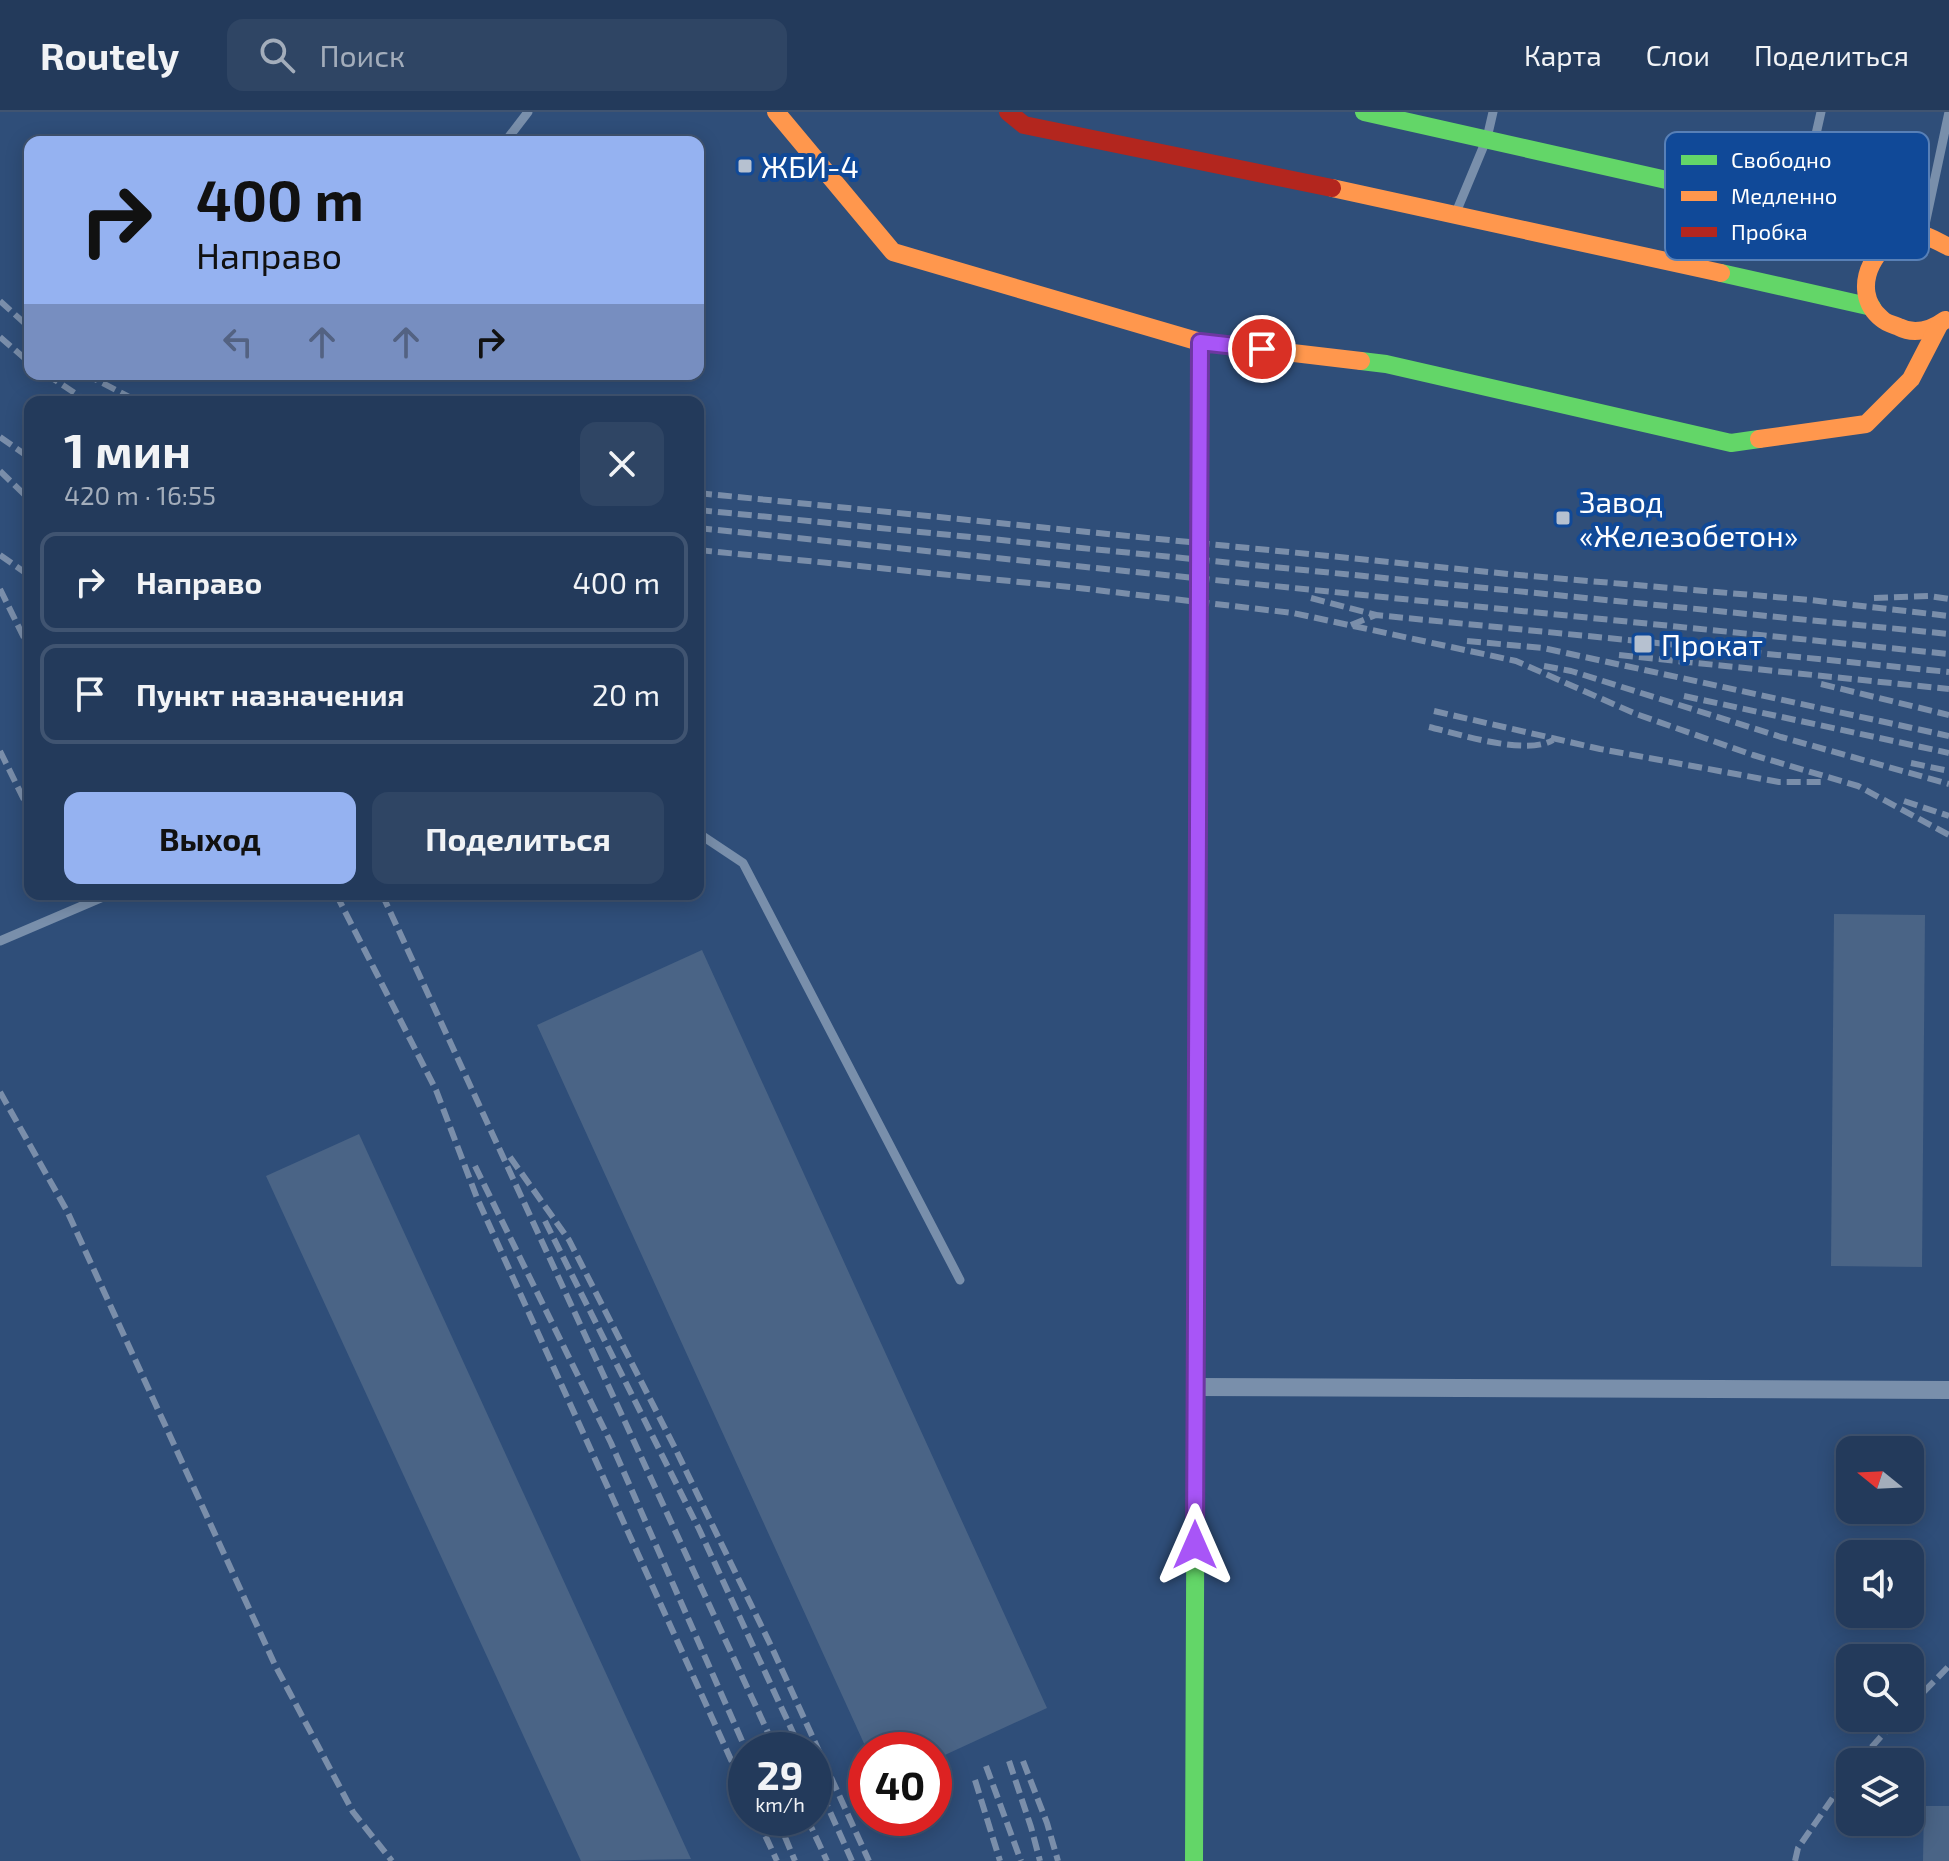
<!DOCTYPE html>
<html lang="ru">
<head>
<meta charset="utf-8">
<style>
  :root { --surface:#233a5b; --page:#2f4564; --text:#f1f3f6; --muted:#a3adbb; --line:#405471; --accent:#95b2f1 }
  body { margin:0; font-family:"Exo 2",sans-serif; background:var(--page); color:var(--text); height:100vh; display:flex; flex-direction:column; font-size:30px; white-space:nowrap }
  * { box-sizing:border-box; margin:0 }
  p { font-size:26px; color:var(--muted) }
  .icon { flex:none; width:44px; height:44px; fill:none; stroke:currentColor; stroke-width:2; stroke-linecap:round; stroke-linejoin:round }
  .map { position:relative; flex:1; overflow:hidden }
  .sheet { position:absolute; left:24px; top:284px; width:680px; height:504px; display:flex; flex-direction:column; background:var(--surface); border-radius:16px; box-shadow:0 4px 20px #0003,0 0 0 2px var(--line) }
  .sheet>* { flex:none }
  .banner { position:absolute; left:24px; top:24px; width:680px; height:244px; border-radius:16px; box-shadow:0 4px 20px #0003,0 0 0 2px var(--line); background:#95b2f1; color:#111; overflow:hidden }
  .needle { width:52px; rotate:288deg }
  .buttons { position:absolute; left:1836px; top:1324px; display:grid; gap:16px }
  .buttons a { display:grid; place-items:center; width:88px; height:88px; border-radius:16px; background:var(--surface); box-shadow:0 4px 20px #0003,0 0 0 2px var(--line); font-size:40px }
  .speed { position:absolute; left:728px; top:1620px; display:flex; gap:16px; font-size:40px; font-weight:700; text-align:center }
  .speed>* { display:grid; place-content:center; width:104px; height:104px; border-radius:50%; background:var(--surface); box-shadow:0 4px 20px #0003,0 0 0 2px var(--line); line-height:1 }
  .speed small { font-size:20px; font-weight:400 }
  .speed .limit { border:12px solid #d22; background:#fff; color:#111 }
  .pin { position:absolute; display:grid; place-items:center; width:68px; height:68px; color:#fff; margin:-34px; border:4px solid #fff; border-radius:50%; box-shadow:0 2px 8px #0007 }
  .me { position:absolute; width:88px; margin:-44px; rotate:0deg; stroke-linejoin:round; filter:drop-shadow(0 0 6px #0008) }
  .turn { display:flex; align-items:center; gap:28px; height:168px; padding:0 40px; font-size:36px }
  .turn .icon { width:104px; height:104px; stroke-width:2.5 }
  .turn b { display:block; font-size:56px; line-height:68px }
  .lanes { display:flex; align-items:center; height:76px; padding:0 40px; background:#0003; justify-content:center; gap:40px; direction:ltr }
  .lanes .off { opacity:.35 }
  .round { display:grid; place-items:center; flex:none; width:84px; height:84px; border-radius:16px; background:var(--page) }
  .headline { display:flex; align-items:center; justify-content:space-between; height:136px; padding:0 40px }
  h1 { font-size:48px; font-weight:700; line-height:60px }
  .cta { display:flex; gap:16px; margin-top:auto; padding:16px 40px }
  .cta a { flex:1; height:92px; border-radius:16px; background:var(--accent); color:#111; font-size:32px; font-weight:700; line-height:92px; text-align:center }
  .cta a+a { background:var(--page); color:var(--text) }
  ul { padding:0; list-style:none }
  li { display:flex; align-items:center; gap:24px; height:100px; margin:0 16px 12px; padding:0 24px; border:4px solid var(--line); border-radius:16px }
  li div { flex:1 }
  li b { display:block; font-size:30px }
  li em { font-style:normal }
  header { display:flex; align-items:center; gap:48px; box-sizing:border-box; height:112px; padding:0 40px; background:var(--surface); border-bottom:2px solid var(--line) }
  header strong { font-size:38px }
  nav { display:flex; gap:44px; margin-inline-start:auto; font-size:28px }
  .search { width:560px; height:72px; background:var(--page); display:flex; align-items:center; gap:20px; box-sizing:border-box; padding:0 28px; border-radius:16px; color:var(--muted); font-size:30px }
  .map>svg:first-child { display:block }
</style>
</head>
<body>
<header>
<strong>Routely</strong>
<div class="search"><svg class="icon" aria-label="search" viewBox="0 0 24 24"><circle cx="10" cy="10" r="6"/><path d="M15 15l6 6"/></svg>Поиск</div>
<nav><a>Карта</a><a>Слои</a><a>Поделиться</a></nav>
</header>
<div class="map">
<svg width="1949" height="1749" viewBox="0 0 1949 1749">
  <rect width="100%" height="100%" fill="#2f4e79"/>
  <g fill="#4a6486">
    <path d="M1834,802L1925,803L1922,1155L1831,1154Z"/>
    <path d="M702,838L1047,1596L934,1648V1638H867L537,913Z"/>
    <path d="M359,1022L691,1747L581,1749L266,1064Z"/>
    <path d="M1924,1694H1949V1749H1923Z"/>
  </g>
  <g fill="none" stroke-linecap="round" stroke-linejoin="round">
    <g stroke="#798fab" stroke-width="9">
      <path d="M505,30L528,0"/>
      <path d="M1799,97L1821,0"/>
      <path d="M1457,98L1487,26L1493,0"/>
      <path d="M1923,122L1949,0"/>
      <path d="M698,721L743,751L960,1168"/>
      <path d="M0,829L110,782"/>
    </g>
    <path stroke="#798fab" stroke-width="18" d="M1196,1275L1949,1278"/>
    <g stroke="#63d668" stroke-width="18">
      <path d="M1364,0L1907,122"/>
      <path d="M1721,161L1872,195"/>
      <path d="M1361,249L1386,252L1731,331L1759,327"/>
      <path d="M1194,1749L1197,983"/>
    </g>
    <g stroke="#ff974d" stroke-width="18">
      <path d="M776,0L893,140L1200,230L1361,249"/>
      <path d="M1332,76L1721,161"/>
      <path d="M1945,208C1931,218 1914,223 1899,215C1894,213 1886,211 1882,207C1845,178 1878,118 1921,123C1930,124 1940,131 1949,135"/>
      <path d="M1199,312L1200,230"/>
      <path d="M1759,327L1866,312L1911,267L1939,213"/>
      <path d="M1197,983L1198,655"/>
    </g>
    <g stroke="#b3261e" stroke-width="18">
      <path d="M1008,0L1024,13L1332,76"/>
      <path d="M1198,655L1199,533"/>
    </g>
    <g stroke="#7a8eaa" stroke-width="6" stroke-dasharray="14 6" stroke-linecap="butt">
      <path d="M0,189L30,216"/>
      <path d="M0,225L30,251"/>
      <path d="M46,262L88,290"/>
      <path d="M85,262L139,290"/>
      <path d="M0,325L30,346"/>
      <path d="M0,359L30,388"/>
      <path d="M698,381L1519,463L1810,488L1949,504"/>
      <path d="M698,398L1949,522"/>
      <path d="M698,416L1949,542"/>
      <path d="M698,438L1070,475L1293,501L1516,549L1636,602L1753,643L1858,674L1949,723"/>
      <path d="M0,443L30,464"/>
      <path d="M0,477L30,538"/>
      <path d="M1311,486L1376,503"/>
      <path d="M1874,486L1929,484L1949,487"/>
      <path d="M1351,513L1376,503L1949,560"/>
      <path d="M1467,529L1543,536L1949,624"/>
      <path d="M1619,543L1949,577"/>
      <path d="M1544,554L1571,559L1781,625L1949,672"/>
      <path d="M1821,572L1949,603"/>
      <path d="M1684,584L1949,641"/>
      <path d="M1434,599L1600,637L1779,670H1824"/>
      <path d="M1429,615C1459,622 1526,644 1553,628"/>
      <path d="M0,639L30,700"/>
      <path d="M1911,651L1949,659"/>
      <path d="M1904,689L1949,704"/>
      <path d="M336,782L436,978L477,1086L746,1681"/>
      <path d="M382,782L776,1638"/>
      <path d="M0,980L67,1099L275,1553L353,1700L392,1749"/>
      <path d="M510,1045L569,1128L674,1334L773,1538L869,1749"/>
      <path d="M475,1054L611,1331L746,1638"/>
      <path d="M545,1109L699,1417L801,1638"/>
      <path d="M1910,1594L1949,1554"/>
      <path d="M1009,1649L1031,1715L1040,1749"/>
      <path d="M1023,1649L1047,1711L1058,1749"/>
      <path d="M1858,1650L1898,1606"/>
      <path d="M986,1654L1021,1749"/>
      <path d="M814,1664L852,1749"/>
      <path d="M975,1668L1000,1749"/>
      <path d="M757,1706L777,1749"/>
      <path d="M777,1706L795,1749"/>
      <path d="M807,1706L827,1749"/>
      <path d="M1795,1749L1798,1736L1850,1661"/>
    </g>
    <path stroke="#63d668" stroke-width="18" d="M1199,312V533"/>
  </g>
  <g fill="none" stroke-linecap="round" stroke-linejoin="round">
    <g stroke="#6d37a1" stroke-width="20">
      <path id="route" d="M1195,1433L1200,230L1262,237"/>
    </g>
    <use href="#route" stroke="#a855f7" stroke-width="14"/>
  </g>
  <g fill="#b6c1d0" stroke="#104998" stroke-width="3">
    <rect x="737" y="46" width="16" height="16" rx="4"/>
    <rect x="1555" y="398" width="16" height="16" rx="4"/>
    <rect x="1633" y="522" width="20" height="20" rx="4"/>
  </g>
  <g text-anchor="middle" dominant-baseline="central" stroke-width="8" stroke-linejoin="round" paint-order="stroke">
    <g font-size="30" fill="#fff" stroke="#104998" text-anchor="start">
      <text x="761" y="54">ЖБИ-4</text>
      <text x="1579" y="389">Завод<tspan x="1579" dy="34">«Железобетон»</tspan></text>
      <text x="1661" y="532">Прокат</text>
    </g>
  </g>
  <rect x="1665" y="20" width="264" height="128" rx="12" fill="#104998" stroke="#5880b7" stroke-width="2"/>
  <rect x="1681" y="43" width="36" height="10" fill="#63d668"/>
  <rect x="1681" y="79" width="36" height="10" fill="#ff974d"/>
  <rect x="1681" y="115" width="36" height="10" fill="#b3261e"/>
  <g font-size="22" fill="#fff">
    <text x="1731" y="56">Свободно</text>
    <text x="1731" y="92">Медленно</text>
    <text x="1731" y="128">Пробка</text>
  </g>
</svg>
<div class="buttons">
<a><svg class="needle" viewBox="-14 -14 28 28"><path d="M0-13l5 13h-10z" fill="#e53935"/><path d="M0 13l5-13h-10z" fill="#a3adbb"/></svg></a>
<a><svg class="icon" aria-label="sound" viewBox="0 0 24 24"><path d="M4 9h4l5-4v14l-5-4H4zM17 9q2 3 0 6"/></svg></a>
<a><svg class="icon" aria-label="search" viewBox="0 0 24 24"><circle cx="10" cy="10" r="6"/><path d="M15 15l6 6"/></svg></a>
<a><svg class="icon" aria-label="layers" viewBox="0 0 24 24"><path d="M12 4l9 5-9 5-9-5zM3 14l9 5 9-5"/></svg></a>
</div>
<div class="speed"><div>29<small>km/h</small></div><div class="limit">40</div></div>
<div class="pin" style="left:1262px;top:237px;background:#d93025"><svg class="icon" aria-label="arrive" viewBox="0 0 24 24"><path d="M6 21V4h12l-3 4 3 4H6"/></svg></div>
<svg class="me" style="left:1195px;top:1433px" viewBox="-20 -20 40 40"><path d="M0-17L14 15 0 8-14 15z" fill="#a855f7" stroke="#fff" stroke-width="4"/></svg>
<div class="banner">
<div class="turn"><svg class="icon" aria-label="right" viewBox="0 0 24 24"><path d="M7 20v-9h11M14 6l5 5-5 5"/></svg><div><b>400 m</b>Направо</div></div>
<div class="lanes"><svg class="icon off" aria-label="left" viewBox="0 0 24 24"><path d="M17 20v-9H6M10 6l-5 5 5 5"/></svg><svg class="icon off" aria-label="ahead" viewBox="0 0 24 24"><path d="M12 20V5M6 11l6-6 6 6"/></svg><svg class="icon off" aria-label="ahead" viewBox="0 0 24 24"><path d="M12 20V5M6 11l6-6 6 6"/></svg><svg class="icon" aria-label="right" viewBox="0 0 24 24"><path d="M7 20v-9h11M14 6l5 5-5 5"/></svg></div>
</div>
<section class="sheet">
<div class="headline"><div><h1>1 мин</h1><p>420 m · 16:55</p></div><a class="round"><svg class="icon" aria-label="close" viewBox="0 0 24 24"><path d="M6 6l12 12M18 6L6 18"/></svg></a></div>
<ul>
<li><svg class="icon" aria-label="right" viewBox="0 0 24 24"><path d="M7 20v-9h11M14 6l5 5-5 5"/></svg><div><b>Направо</b></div><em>400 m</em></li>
<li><svg class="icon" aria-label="arrive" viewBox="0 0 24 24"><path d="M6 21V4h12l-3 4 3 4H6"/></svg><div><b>Пункт назначения</b></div><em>20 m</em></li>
</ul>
<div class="cta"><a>Выход</a><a>Поделиться</a></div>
</section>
</div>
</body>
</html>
